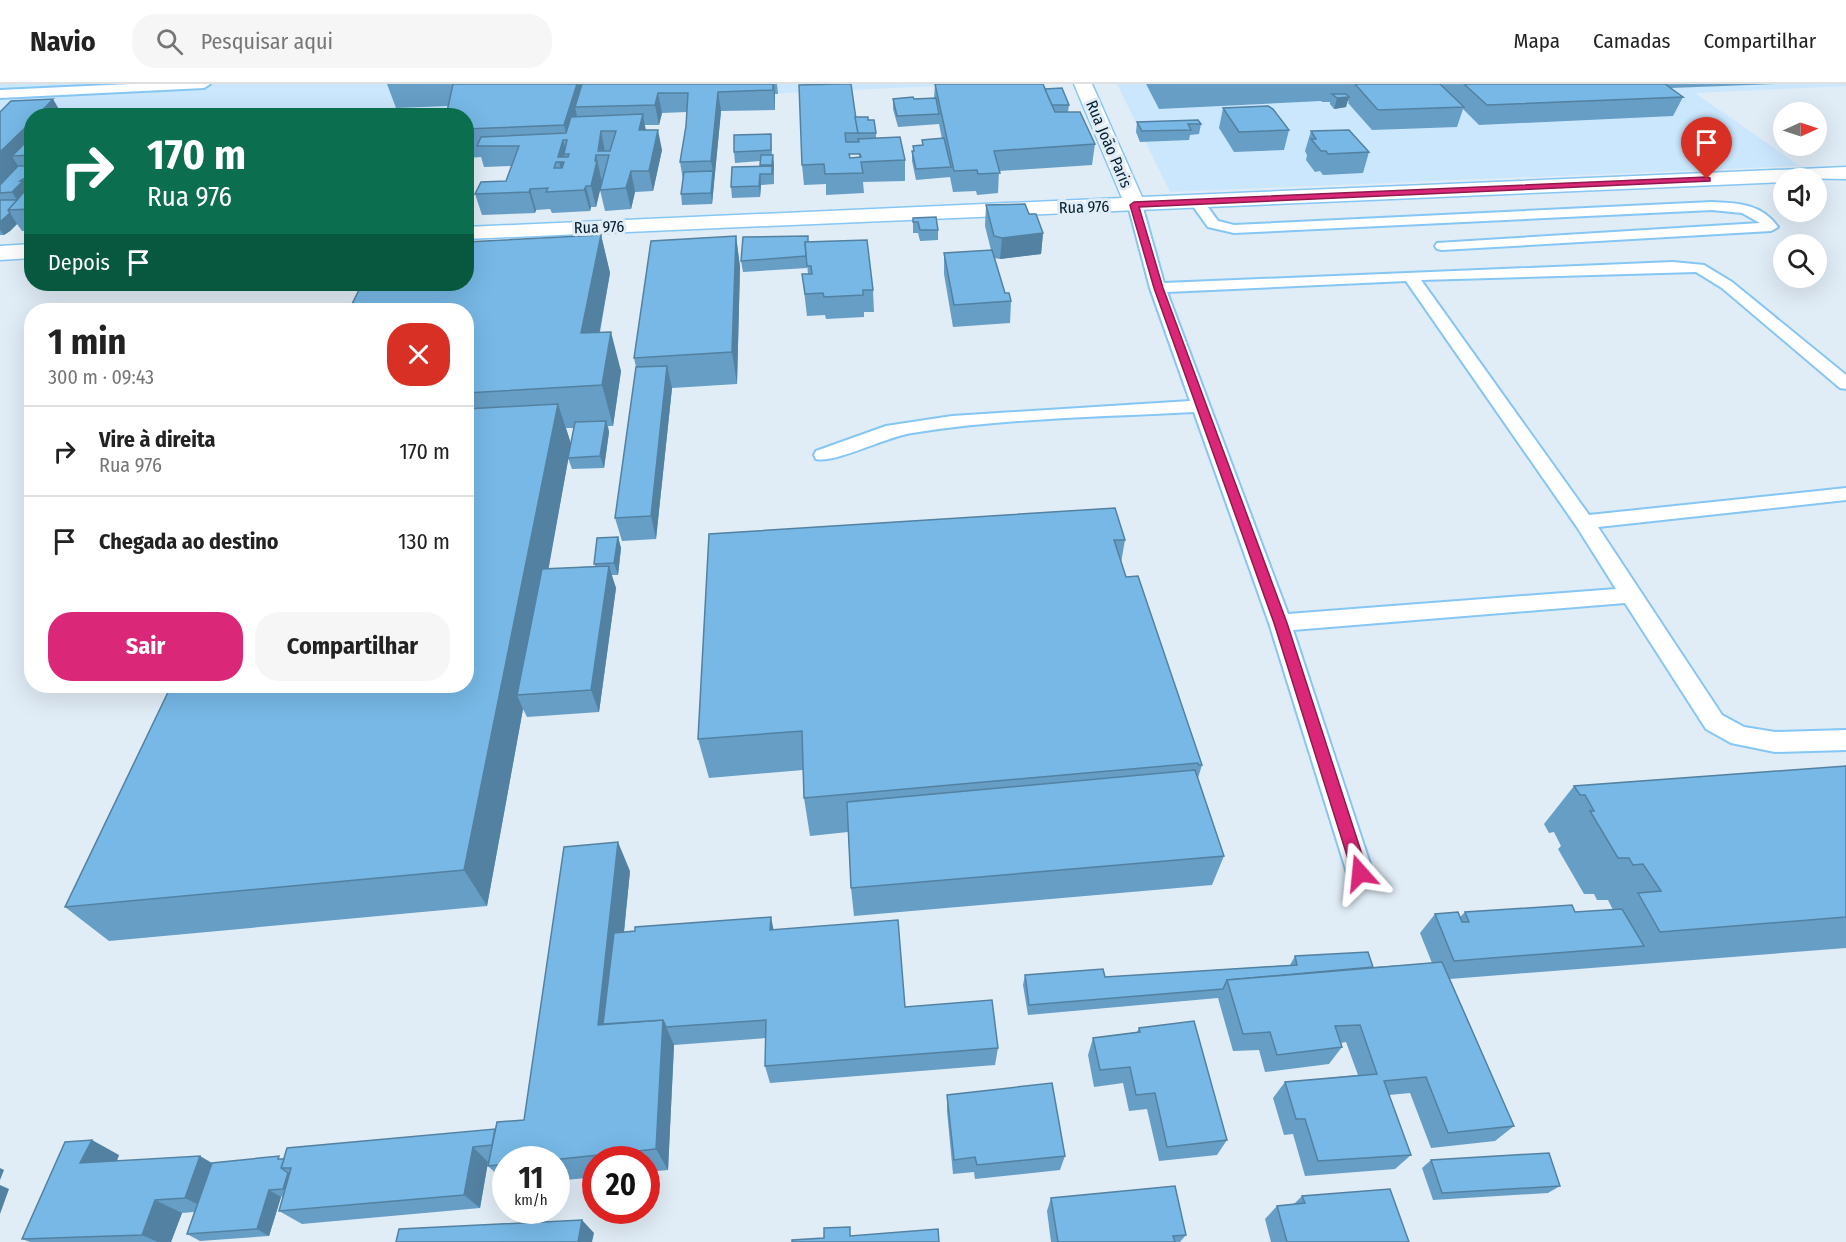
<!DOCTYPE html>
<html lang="pt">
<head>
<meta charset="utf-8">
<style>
  :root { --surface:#fff; --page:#f6f6f6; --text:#222; --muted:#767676; --line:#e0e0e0; --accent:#db2777 }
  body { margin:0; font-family:"Fira Sans Condensed",sans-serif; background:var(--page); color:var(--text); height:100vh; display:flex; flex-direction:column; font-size:22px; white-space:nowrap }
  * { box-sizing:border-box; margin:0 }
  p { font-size:20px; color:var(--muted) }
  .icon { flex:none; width:33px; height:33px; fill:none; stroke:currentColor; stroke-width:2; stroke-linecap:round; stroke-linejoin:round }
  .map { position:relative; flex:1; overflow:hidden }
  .sheet { position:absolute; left:24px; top:219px; width:450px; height:390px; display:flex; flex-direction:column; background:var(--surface); border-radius:24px; box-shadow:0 6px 24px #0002 }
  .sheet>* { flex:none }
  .banner { position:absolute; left:24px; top:24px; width:450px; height:183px; border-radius:24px; box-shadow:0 6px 24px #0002; background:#0b6e4f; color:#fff; overflow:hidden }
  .needle { width:39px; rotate:87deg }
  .fabs { position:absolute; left:1773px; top:18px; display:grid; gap:12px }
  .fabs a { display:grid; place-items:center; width:54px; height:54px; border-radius:50%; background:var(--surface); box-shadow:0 6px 24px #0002; font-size:30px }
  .speed { position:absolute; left:492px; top:1062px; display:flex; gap:12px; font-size:30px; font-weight:700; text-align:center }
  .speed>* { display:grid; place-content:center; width:78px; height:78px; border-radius:50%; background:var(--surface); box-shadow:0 6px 24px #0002; line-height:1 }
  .speed small { font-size:15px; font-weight:400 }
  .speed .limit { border:9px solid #d22; background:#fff; color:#111 }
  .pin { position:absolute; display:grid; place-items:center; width:51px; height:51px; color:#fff; margin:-62px -26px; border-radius:50% 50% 50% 0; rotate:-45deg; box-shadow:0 0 6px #0007 }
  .pin .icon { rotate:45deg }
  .me { position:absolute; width:66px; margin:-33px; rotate:342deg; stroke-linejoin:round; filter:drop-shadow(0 0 4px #0008) }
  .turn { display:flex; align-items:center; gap:21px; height:126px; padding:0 24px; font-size:27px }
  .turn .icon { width:78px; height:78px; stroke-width:2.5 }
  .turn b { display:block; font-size:42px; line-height:51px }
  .then { display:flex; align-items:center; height:57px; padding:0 24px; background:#0003; gap:12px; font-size:22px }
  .round { display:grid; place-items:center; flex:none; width:63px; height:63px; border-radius:24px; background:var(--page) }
  .overview { display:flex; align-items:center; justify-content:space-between; height:102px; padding:0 24px }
  h1 { font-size:36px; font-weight:700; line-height:45px }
  .cta { display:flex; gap:12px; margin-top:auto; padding:12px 24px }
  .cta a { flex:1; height:69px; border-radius:24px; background:var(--accent); color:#fff; font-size:24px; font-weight:700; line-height:69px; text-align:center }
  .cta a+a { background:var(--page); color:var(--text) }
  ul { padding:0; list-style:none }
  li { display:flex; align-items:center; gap:18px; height:90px; padding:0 24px; border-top:2px solid var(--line) }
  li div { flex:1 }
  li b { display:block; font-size:22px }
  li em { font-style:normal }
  header { display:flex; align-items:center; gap:36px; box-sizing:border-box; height:84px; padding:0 30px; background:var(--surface); border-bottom:2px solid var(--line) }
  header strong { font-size:28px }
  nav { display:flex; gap:33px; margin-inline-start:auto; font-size:21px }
  .search { width:420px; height:54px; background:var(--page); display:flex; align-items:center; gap:15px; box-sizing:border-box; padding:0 21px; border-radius:24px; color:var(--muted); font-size:22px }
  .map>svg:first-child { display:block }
</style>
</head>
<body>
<header>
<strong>Navio</strong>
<div class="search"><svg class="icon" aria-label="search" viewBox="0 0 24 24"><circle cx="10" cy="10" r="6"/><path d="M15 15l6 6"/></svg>Pesquisar aqui</div>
<nav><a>Mapa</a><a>Camadas</a><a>Compartilhar</a></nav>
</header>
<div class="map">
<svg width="1846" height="1158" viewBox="0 0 1846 1158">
  <rect width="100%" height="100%" fill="#e0ecf6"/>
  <g fill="#cbe7fd">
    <path d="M0,0H939V2L390,27L387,32H32L0,41Z"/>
    <path d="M1117,0H1846V2L1695,9L1800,82L1170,108Z"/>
  </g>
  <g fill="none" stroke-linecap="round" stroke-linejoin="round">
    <g stroke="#85c6f4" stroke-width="4">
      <g id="service">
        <path d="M131,0H210L204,4L0,14V6Z"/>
        <path d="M1197,114L1202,115L1218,137L1234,141L1712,118C1738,119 1762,120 1778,143L1771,147L1442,166L1437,165L1435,162L1437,159L1760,139L1742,129L1712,126L1234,149L1208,143L1190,118Z"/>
        <path d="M1135,117L1142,121L1164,199L1673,178L1704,181L1732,198L1846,291V305L1840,304L1722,204L1696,188L1421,196L1589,431L1846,404V416L1598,443L1722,631L1744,643L1775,648L1846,646V666L1775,668L1731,659L1706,645L1625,519L1293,546L1373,789L1369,797L1360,801L1351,797L1347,789L1269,539L1194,328C1100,333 1005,334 912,349C888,352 834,380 816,375L814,371L816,367L886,342L952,332L1190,317L1150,204L1128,121ZM1406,197L1577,443L1616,505L1288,530L1167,208Z"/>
      </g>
    </g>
    <g stroke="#85c6f4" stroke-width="3">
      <g id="minor">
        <path d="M1074,0H1092L1142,113L1846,83V95L1784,94V98L466,155V143L1122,114Z"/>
        <path d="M32,160V174L0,176V162Z"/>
      </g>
    </g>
    <use href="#service" fill="#fff" fill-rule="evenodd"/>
    <use href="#minor" fill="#fff" fill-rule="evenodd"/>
  </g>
  <g fill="#669ec6" fill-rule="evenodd">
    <path d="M387,0H777L778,10H775V26L721,27L712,120L682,121L681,110L683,96L680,78L686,42L687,28L662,29L659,41H645L646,46L662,66L653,107L635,108L631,125L605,127L600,106L596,123H591L590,127L552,129L550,125L536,126L535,129L482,131L475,110L506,97L511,82L484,83L481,73L468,74L466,81V32L448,22L396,24Z"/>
    <path d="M935,0L1045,5L1069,21L1068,28L1095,60L1092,81L999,87L998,109L977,111L976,107L953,108L950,93L916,96L912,77V67H913V62L922,61V56L942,55L939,40L898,43L893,25V15L934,14Z"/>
    <path d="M1146,0H1775L1671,4L1683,13L1673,32L1479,41L1463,25L1457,43L1372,46L1348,19L1349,17H1347L1346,23L1334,25L1330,20V18H1322L1321,17L1159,25Z"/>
    <path d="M1223,24L1289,46L1284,66L1234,68L1219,44Z"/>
    <path d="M0,27L32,32V146L22,147L17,140L10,147L4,151H0Z"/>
    <path d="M855,33L868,36L876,49V54L905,76V97L863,98L864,109L826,111V100L804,101L802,81ZM849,70H859V73L850,74Z"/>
    <path d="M1137,38L1201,40L1199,50L1190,51L1189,56L1140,58L1136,48Z"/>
    <path d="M1311,47L1369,68L1363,89L1323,91L1320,87L1315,88L1306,76L1307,71L1305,67Z"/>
    <path d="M771,50L772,71L774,81V100L761,101L760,113L732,114L731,103L760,82V77L735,79L734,68Z"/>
    <path d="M986,121L1029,130L1043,149L1041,170L1000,175L994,174L1005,209L1011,217L1010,239L953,243L944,190V169L991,166L985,142Z"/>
    <path d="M913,134L938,146V156L920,157L918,149H913Z"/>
    <path d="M601,151L610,189L600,248L621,287L613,342H608L609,348L604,384L572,385L568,374L574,344H566L571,360L548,485L595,482L594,480L618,453L621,464L618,491H611L616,504L599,628L527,633L523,625L487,822L109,857L65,823L466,602V226Z"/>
    <path d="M736,152L740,183L737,300L672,304L656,455L622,457L615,434L636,283L634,274Z"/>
    <path d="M809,158L873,206L874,228H864V233L826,235L825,231L807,232L802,190H808L807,180V184L743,188L741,177Z"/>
    <path d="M709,450L1125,456L1121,479L1126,493L1202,681L1198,694L1224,772L1212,801L854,832L851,804L848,748L810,752L804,714L803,686L709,694L698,655Z"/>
    <path d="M1846,682V864L1450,895L1514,1042L1495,1057L1431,1064L1410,1009L1389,1011L1411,1071L1395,1085L1305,1092L1293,1050L1284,1051L1273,1014L1285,998L1358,991L1346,958L1341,959L1342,963L1329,980L1265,988L1259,966L1233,967L1218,914L1028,931L1023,901L1025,891L1105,893L1290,881L1295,872L1373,883L1432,879L1420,849L1435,830L1460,833L1465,828H1575L1613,826L1608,816H1597L1594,810H1584L1558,765L1561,762L1554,748L1549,749L1544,740L1574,702Z"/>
    <path d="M630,787L624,848L774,846L905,923L998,964L995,981L770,999L765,982L766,954L674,961L668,1086L646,1088V1076H596V1093L556,1097V1076H506V1099L488,1082V1078L480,1124L302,1140L279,1127L283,1112L281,1113L269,1152L200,1157L187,1150L194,1128L182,1129L171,1158H30L22,1155L119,1071L117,1077L212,1079L283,1075L495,1045L524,1036Z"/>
    <path d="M1139,944L1227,1056L1217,1071L1159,1077L1147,1025L1129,1027L1123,999L1094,1003L1088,971L1093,954L1137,948Z"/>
    <path d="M947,1011L1065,1072L1060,1086L975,1095L974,1088L953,1090L947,1027Z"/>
    <path d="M1431,1076L1560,1102L1548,1109L1433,1116L1422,1084Z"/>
    <path d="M1302,1112L1409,1158H1271L1265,1135L1277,1122L1294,1120Z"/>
    <path d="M1051,1114L1186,1151L1180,1158H1051L1047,1127Z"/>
  </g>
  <g fill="#5381a1">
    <path d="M577,0H592L575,23L579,42L571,70L564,41Z"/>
    <path d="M773,0H774L775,10V26Z"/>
    <path d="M718,8L721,27L712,120L711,109L713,87L711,77Z"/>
    <path d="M658,9L662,29L659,41L655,21Z"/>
    <path d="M1349,13L1346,23L1334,25L1337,14Z"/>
    <path d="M53,15L63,32H37Z"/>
    <path d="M103,25L106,32H97Z"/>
    <path d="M643,30L646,50L639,46Z"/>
    <path d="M0,37H32V71L12,72L24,92L0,109Z"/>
    <path d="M658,46L662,66L653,107L649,87Z"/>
    <path d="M601,47L605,68L598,67Z"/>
    <path d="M563,56L567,70H564L567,82L563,94L558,73Z"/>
    <path d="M466,68L468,74L466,81Z"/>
    <path d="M596,71L602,98L596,123L591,102Z"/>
    <path d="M773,71L774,81L773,91L772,81Z"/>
    <path d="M631,87L635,108L631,125L626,104Z"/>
    <path d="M760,90L761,101L760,113L759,102Z"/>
    <path d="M23,95L30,105L27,106L29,109L19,119L12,108Z"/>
    <path d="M586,102L591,123L590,127L584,106Z"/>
    <path d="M530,105L536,126L535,129L529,108Z"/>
    <path d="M10,129L17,140L10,147L4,151L0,146V138Z"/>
    <path d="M1043,149L1041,170L1000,175L1002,154Z"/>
    <path d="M601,151L610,189L592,289L581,249Z"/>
    <path d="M736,152L740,183L737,300L732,268Z"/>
    <path d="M611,248L621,287L613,342L602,301Z"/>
    <path d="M667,282L672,304L656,455L651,432Z"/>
    <path d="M558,320L571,360L526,610L517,611L523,625L487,822L464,786Z"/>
    <path d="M606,337L609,348L604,384L600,372Z"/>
    <path d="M618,453L621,464L618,491L614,479Z"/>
    <path d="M609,482L616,504L599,628L591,606Z"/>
    <path d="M618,758L630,787L614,947L598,941Z"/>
    <path d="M771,833L775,853L770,846Z"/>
    <path d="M663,936L674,961L668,1086L656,1065Z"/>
    <path d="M92,1056L119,1071L109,1094L80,1079Z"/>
    <path d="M473,1063L488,1078L480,1124L464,1111Z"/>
    <path d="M200,1072L224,1086L211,1127L185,1114Z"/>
    <path d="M0,1084L4,1086L0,1096Z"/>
    <path d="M288,1089L300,1097L295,1112L283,1105Z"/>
    <path d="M0,1101L9,1105L0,1130Z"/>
    <path d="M269,1106L281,1113L269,1152L257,1145Z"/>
    <path d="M155,1116L182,1129L171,1158H158L142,1151Z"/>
    <path d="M582,1136L594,1149L592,1158H578Z"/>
  </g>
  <g fill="#77b8e6" stroke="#5381a1" stroke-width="1.5" fill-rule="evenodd">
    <path d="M453,0H577L564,41L466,45V32H446Z"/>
    <path d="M582,0H773V6L718,8L711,77L680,78L686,42L688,9H658L655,21L575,23Z"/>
    <path d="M837,0H851L858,49H845L846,58H859L858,55L900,53L905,76L861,78L863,89L825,90L824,80L802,81L799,1ZM849,70H860L861,73L850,74Z"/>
    <path d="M935,0H1043L1055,28H1080L1095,60L994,67L1000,89L978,90L977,86L954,87Z"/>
    <path d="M1355,0H1440L1464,23L1378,26Z"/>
    <path d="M1464,0H1665L1683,13L1487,21Z"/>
    <path d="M1062,4L1069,21H1052L1045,5Z"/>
    <path d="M1332,10H1346L1349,13L1337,14Z"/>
    <path d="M913,13L914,15L936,14L939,30L897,32L893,15Z"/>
    <path d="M53,15L37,32H32V37L0,68V28L11,17Z"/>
    <path d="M1268,22L1273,25L1289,46L1239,48L1223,24Z"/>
    <path d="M103,25L97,32H51L55,27Z"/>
    <path d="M643,30L639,46H658L649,87H631L626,104L600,106L609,71H596L595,77H597L591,102H586L584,106L546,108L548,104L530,105L529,108L475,110L481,98L506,97L519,62H477L481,53L566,49L571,33ZM601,47H616L610,67H598ZM563,56H567L564,70H569L568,73H558ZM556,78H564L562,84H554Z"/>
    <path d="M855,33H868V36H874L876,49H858Z"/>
    <path d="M1198,36L1201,40H1188L1191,46L1142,47L1137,38Z"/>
    <path d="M1349,46L1369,68L1328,70L1326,67H1321L1311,55H1316L1311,47Z"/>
    <path d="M771,50V66L734,68V51Z"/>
    <path d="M32,52V71L12,72Z"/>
    <path d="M944,54L951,83L916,85L912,67H914L913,62L923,61L922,56Z"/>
    <path d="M761,71H773L772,81H760Z"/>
    <path d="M18,82H32V94L23,95L20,97H23L12,108L0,109V101Z"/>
    <path d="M772,82V90H760L759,102L731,103L732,83Z"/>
    <path d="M713,87L711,109L681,110L684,88Z"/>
    <path d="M32,107V125L8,126L23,109Z"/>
    <path d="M0,116H17L8,126L10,129L0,138Z"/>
    <path d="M1025,120L1029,130H1036L1043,149L1002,154L994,152L986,121Z"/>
    <path d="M936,133L938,146H920L918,138H913V134Z"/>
    <path d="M601,151L581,249L611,248L602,301L466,309V226H349L362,200H466V158Z"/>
    <path d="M736,152L732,268L634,274L651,157Z"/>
    <path d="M808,152V158H805L806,172L741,177L743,153Z"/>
    <path d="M867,156L873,206H863V211L824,213L823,209L805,210L802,190H812L811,182H807L805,158Z"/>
    <path d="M992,166L1005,209H1009L1011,217L954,221L944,169Z"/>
    <path d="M667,282L651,432L615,434L636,283Z"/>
    <path d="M558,320L464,786L65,823L171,602H466V325Z"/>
    <path d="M606,337L600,372L568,374L575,338Z"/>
    <path d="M1115,424L1125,456H1114L1126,493L1138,492L1202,681H1199L1198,679L804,714L802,647L698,655L709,450Z"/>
    <path d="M618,453L614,479L594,480L597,454Z"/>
    <path d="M609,482L591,606L517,611L542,485Z"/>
    <path d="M1846,682V833L1660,848L1638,809L1661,807L1643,780L1633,781L1629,774H1618L1590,727H1594L1585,711H1580L1574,702Z"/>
    <path d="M1195,686L1224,772L851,804L847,718Z"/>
    <path d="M618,758L598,941L663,936L656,1065L551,1076H506V1080L488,1082L497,1038L524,1036L564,763Z"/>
    <path d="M1572,821L1575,828L1622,825L1644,862L1454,877L1435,830L1458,828L1462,838H1469L1465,828Z"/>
    <path d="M771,833L770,846L898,836L905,923L992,916L998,964L765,982L766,936L666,943L663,936L603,940L614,849L635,847V843Z"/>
    <path d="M1368,868L1373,883L1227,896L1223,905L1029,921L1025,891L1103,885L1105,893L1297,881L1295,872Z"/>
    <path d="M1442,878L1514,1042L1448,1049L1426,993L1384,997L1411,1071L1318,1077L1305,1035H1296L1285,998L1377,990L1360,941L1335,942L1342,963L1277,971L1270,948L1243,950L1227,896Z"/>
    <path d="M1194,937L1227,1056L1167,1063L1155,1009L1136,1011L1130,983L1100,986L1093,954L1140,948L1139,944Z"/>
    <path d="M1052,999L1065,1072L977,1081L975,1073L954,1076L947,1011Z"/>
    <path d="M495,1045L492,1061L473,1063L464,1111L279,1127L291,1084H281L287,1064Z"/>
    <path d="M92,1056L80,1079L200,1072L185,1114L155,1116L142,1151L22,1155L65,1058Z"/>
    <path d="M1549,1069L1560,1102L1442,1109L1431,1076Z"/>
    <path d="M279,1072L278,1075H284L281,1084L288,1089L283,1105L269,1106L257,1145L187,1150L212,1079Z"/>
    <path d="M1175,1102L1186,1151L1173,1152L1175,1158H1058L1051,1114Z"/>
    <path d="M1390,1105L1409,1158H1287L1277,1122L1305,1119L1302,1112Z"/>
    <path d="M582,1136L578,1158H396L399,1145Z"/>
    <path d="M850,1143V1152L938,1145L939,1158H792V1156L824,1154V1144Z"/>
  </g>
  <path fill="#db2777" stroke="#8e194d" stroke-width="1.5" d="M1707,93L1710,94V97L1139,123L1163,204L1287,539L1368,789L1366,794L1360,796L1354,794L1274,539L1154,204L1130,121L1134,118Z"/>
  <g text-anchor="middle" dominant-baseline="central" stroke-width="6" stroke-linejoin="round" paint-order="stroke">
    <g font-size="16" fill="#031d2e" stroke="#e0ecf6">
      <text transform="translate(1109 60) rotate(67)">Rua João Paris</text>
      <text transform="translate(1084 123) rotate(-2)">Rua 976</text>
      <text transform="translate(599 143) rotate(-2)">Rua 976</text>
    </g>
  </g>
</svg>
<div class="fabs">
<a><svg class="needle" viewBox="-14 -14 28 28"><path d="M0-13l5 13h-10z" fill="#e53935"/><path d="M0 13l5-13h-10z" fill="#767676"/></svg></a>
<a><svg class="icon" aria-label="sound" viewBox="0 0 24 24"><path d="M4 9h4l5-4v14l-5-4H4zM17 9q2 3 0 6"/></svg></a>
<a><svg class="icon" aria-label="search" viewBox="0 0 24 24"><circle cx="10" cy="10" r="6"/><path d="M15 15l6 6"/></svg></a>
</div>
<div class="speed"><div>11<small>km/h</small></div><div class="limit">20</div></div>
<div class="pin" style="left:1707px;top:95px;background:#d93025"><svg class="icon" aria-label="arrive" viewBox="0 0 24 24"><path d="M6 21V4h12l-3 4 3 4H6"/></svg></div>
<svg class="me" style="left:1360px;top:789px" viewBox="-20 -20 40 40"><path d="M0-17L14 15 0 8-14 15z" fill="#db2777" stroke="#fff" stroke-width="4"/></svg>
<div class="banner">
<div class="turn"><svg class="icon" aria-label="right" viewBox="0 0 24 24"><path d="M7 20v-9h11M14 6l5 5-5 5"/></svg><div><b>170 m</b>Rua 976</div></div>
<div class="then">Depois<svg class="icon" aria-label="arrive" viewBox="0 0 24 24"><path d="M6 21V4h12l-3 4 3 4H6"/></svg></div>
</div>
<section class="sheet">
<div class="overview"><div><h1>1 min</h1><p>300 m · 09:43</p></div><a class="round" style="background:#d93025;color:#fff"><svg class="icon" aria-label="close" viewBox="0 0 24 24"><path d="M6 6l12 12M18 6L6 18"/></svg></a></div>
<ul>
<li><svg class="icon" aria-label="right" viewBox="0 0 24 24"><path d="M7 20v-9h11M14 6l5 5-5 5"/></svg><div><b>Vire à direita</b><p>Rua 976</p></div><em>170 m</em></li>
<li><svg class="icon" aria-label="arrive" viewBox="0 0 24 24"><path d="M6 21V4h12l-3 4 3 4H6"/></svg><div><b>Chegada ao destino</b></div><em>130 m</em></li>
</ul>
<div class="cta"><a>Sair</a><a>Compartilhar</a></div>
</section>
</div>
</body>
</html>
